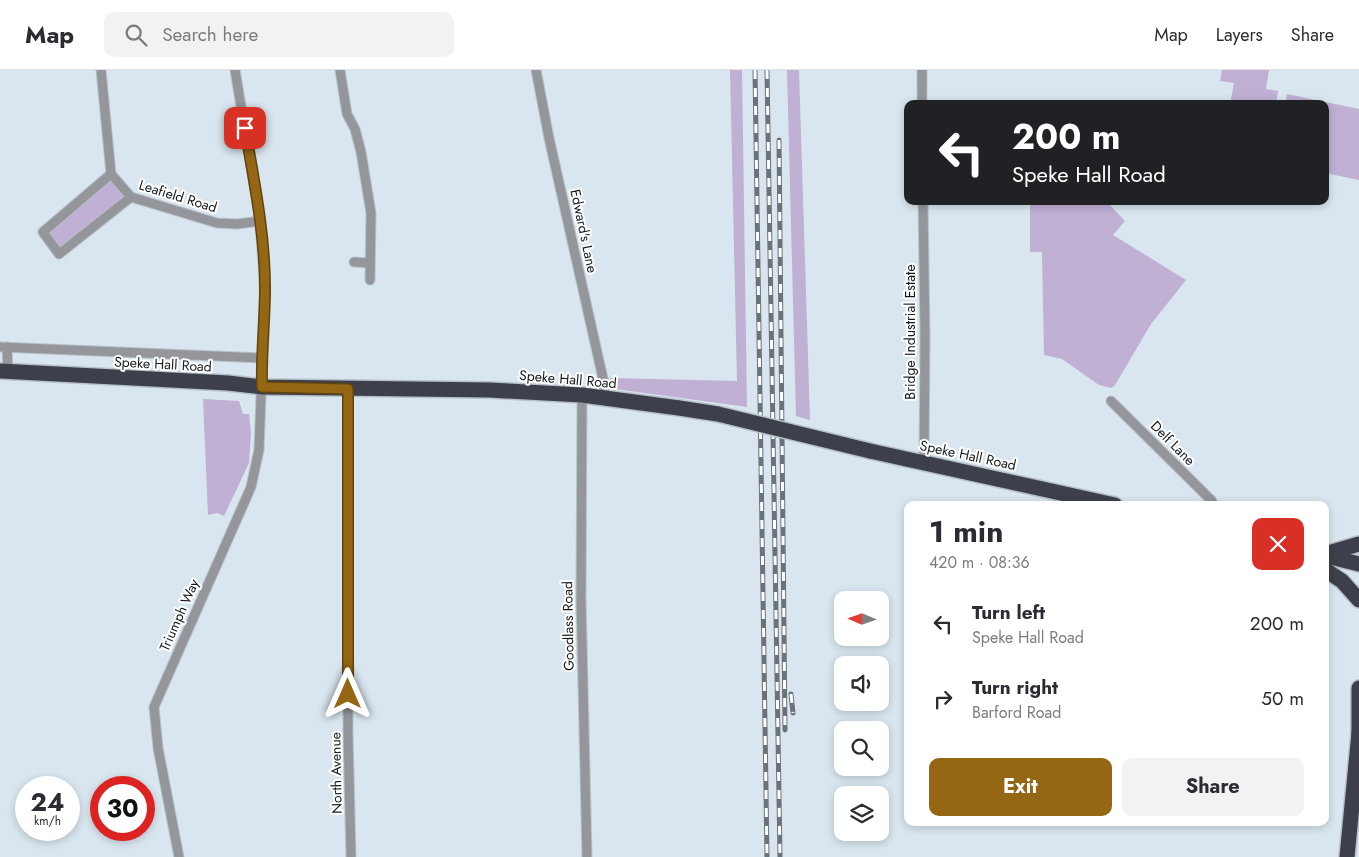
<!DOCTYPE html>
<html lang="en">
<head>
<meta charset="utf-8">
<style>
  :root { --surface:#fff; --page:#f2f2f3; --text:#2b2b33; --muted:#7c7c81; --line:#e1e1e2; --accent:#956715 }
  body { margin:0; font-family:Jost,sans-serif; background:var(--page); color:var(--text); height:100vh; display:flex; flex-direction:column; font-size:19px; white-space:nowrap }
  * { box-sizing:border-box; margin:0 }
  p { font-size:16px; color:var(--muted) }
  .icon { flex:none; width:28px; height:28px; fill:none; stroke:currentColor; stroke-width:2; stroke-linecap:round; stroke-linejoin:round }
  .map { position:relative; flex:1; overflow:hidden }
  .side { position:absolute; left:904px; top:431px; width:425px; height:325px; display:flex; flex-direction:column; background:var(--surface); border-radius:10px; box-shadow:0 2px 8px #0003 }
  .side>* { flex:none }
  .guide { position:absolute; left:904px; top:30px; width:425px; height:105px; border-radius:10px; box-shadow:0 2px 8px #0003; background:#202124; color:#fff; overflow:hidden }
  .needle { width:32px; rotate:272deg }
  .buttons { position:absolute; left:834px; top:521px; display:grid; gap:10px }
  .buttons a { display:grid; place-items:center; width:55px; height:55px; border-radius:10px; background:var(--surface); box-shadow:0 2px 8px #0003; font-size:25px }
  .speed { position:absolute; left:15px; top:706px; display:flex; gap:10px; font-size:25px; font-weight:700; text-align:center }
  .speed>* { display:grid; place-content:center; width:65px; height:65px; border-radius:50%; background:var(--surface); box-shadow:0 2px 8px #0003; line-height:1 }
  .speed small { font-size:12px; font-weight:400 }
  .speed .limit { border:8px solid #d22; background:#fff; color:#111 }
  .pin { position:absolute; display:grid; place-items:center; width:42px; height:42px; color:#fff; margin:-21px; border-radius:10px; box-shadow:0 2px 8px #0006 }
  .me { position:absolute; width:55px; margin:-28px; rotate:0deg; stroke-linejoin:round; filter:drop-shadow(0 0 4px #0008) }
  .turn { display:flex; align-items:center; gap:18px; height:105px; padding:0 25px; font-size:22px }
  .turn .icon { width:65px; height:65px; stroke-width:2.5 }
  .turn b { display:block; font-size:35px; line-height:42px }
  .round { display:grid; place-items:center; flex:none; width:52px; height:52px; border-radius:10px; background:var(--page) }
  .headline { display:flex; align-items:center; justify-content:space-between; height:85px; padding:0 25px }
  h1 { font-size:30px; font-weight:700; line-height:38px }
  .primary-button { display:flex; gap:10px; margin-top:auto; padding:10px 25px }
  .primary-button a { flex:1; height:58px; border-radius:10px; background:var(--accent); color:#fff; font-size:20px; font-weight:700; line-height:58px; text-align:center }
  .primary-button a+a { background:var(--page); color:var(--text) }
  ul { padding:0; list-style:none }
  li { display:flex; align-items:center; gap:15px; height:75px; padding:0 25px }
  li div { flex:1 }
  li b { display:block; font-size:19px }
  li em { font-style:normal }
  header { display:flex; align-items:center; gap:30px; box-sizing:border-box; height:70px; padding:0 25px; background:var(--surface); border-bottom:1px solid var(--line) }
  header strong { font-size:24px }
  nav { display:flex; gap:28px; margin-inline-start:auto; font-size:18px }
  .search { width:350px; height:45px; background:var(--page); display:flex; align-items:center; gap:12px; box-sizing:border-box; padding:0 18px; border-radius:10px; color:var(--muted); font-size:19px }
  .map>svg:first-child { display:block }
</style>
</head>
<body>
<header>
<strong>Map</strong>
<div class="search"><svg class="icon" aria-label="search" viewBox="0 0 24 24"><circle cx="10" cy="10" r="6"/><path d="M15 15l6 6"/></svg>Search here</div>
<nav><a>Map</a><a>Layers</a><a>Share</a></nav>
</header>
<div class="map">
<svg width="1359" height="787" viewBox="0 0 1359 787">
  <rect width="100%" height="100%" fill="#d9e6ef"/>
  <g fill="#bfb0d4">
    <path d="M730,0H742L747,337L615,319L610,308L737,311Z"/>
    <path d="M787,0H799L810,350L796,346Z"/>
    <path d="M1222,0H1269L1266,19L1278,21L1276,34H1230L1234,13L1220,11Z"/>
    <path d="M1287,24L1359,39V110L1325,103V34H1285Z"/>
    <path d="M111,104L131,127L59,184L43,162Z"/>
    <path d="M1030,131H1106L1125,151L1113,165L1186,210L1151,254L1115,315L1111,318L1099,315L1062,289L1044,285L1042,182H1030Z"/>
    <path d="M203,329L239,331L243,344H249L251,363L249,393L224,446L217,443L208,445Z"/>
  </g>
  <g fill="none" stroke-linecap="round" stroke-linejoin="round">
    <g stroke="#b6c1c9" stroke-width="11">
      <g id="street">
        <path d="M101,0L111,104L131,127L217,153L237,154L260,151"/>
        <path d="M340,0L347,44L355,59L361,82L371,143L370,210"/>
        <path d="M536,0L549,68L604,313V327"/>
        <path d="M922,0V34"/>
        <path d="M111,104L43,162L59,184L131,127"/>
        <path d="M923,131L925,265L924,392"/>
        <path d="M354,192L370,193"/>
        <path d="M0,277L261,288"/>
        <path d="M7,277L8,302"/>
        <path d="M348,319V663L351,787"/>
        <path d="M582,325L581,529L587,787"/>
        <path d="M1111,331L1212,431L1213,435"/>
        <path d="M179,787L158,678L154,637L251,417L259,380L265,218L260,151L235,0"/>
      </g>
    </g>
    <g stroke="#b6c1c9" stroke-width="18">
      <g id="highway">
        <path d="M0,301L228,313L262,317L489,320L582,325L679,338"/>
        <path d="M870,381L1115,435"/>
        <path d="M1325,484L1359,474"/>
        <path d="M1326,486L1359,494"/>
        <path d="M1327,501L1342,511L1359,530"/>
        <path d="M1359,665V618"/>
        <path d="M1347,787L1359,663"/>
      </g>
    </g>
    <use href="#street" stroke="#94969b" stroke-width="9"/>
    <use href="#highway" stroke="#3d404b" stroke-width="15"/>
    <g stroke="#6b7379" stroke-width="5">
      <g id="rail">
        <path d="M755,0L767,787"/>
        <path d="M767,0L780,787"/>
        <path d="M779,70L785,660"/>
        <path d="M791,624L793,643"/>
      </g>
    </g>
    <use href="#rail" stroke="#fff" stroke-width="3" stroke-dasharray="9" stroke-linecap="butt"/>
    <g stroke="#b6c1c9" stroke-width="18" stroke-linecap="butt">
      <path id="highway-bridge" d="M679,338L718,344L870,381"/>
    </g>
    <use href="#highway-bridge" stroke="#3d404b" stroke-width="15"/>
  </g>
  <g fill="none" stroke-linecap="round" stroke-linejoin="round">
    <g stroke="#61430e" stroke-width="12">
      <path id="route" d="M245,58C254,111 265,164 265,218C265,251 261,284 262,317L348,319V624"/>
    </g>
    <use href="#route" stroke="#956715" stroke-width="9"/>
  </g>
  <g text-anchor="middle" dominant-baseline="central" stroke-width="4" stroke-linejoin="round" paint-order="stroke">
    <g font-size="14" fill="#151a1d" stroke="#fff">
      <text transform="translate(178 126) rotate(17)">Leafield Road</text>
      <text transform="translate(584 161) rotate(78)">Edward's Lane</text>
      <text transform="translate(910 262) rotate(-90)">Bridge Industrial Estate</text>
      <text transform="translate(163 294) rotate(3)">Speke Hall Road</text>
      <text transform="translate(568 309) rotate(5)">Speke Hall Road</text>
      <text transform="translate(1173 373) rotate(45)">Delf Lane</text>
      <text transform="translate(968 385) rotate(12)">Speke Hall Road</text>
      <text transform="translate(179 545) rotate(-66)">Triumph Way</text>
      <text transform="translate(568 556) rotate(-91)">Goodlass Road</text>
      <text transform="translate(336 703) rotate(-91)">North Avenue</text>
    </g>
  </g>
</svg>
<div class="buttons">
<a><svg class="needle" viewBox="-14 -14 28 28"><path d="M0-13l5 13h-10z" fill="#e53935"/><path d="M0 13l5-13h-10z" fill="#7c7c81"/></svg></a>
<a><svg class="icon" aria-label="sound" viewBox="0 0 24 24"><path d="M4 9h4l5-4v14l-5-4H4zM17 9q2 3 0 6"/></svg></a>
<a><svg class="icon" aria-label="search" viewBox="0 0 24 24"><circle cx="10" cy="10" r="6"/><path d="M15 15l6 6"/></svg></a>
<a><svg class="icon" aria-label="layers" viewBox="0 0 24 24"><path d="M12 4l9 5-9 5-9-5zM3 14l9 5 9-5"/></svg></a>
</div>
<div class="speed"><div>24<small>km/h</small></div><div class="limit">30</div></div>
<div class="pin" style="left:245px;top:58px;background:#d93025"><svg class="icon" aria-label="arrive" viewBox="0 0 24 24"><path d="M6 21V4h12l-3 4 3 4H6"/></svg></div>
<svg class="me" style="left:348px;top:624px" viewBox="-20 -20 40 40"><path d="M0-17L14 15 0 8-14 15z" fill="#956715" stroke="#fff" stroke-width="4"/></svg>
<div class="guide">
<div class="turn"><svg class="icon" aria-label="left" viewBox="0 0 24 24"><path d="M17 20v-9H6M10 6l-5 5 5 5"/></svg><div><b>200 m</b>Speke Hall Road</div></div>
</div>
<section class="side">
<div class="headline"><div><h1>1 min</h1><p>420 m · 08:36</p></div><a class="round" style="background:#d93025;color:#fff"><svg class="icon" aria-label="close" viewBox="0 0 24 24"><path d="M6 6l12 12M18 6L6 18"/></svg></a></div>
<ul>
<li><svg class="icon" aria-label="left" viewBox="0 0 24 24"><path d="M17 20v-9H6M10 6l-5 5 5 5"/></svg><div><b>Turn left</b><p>Speke Hall Road</p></div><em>200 m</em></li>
<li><svg class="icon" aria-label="right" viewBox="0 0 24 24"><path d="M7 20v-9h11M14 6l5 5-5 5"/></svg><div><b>Turn right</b><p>Barford Road</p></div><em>50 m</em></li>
</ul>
<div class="primary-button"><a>Exit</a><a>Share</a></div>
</section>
</div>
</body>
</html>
